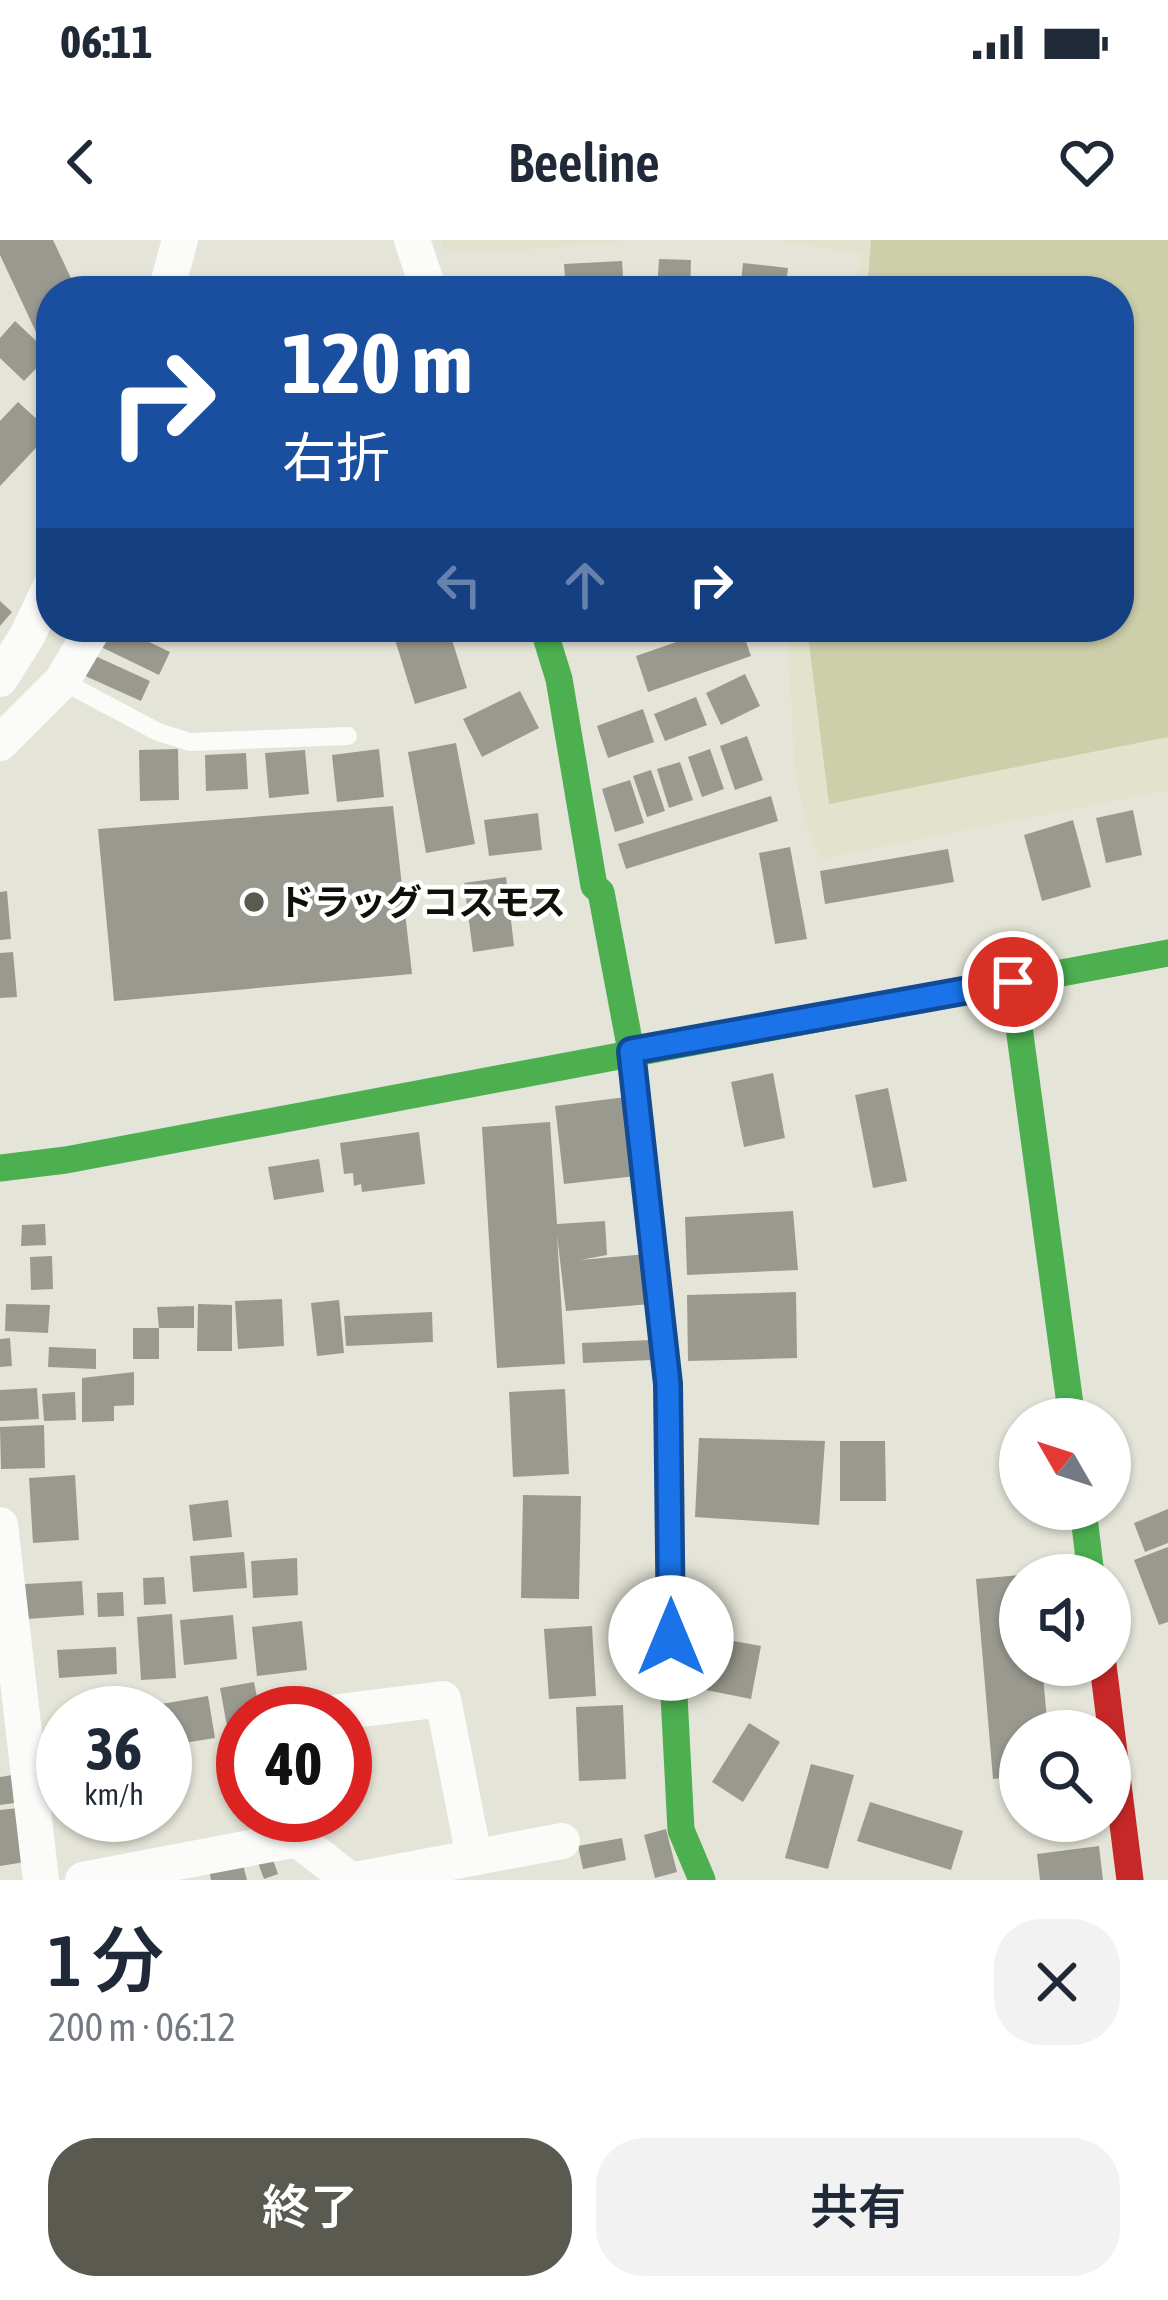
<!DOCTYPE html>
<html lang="ja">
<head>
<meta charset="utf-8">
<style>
  :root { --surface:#fff; --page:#f2f2f3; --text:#1f2937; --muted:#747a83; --accent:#5a5a51 }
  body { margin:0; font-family:"Asap Condensed","Noto Sans JP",sans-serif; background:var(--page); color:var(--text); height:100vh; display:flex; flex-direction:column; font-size:45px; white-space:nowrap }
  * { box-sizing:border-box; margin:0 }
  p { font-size:39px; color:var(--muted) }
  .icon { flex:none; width:66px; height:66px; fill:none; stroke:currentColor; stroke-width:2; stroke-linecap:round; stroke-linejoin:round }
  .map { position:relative; height:1640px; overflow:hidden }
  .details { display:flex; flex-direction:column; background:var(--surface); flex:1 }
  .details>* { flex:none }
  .top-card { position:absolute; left:36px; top:36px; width:1098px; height:366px; border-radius:48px; box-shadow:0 3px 9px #0004; background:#1a4fa0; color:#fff; overflow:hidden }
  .needle { width:78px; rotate:309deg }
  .controls { position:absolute; left:999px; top:1158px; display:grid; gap:24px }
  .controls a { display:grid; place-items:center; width:132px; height:132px; border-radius:50%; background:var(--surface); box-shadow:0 3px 9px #0004; font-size:60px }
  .speed { position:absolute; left:36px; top:1446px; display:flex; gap:24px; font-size:60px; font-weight:700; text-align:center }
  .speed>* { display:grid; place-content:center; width:156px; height:156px; border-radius:50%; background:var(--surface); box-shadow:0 3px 9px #0004; line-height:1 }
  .speed small { font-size:30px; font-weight:400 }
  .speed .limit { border:18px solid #d22; background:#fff; color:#111 }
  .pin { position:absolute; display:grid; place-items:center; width:102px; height:102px; color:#fff; margin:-51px; border:6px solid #fff; border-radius:50%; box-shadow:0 3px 12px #0007 }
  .me { position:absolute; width:132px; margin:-66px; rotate:0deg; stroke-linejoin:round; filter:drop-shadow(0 0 9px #0008) }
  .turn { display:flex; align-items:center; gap:42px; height:252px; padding:0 48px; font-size:54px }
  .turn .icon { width:156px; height:156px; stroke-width:2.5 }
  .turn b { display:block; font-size:84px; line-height:102px }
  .lanes { display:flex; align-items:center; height:114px; padding:0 48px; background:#0003; justify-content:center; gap:60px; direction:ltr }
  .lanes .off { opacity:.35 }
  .round { display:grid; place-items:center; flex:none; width:126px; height:126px; border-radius:48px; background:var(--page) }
  .head { display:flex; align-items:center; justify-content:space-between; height:204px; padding:0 48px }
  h1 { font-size:72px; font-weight:600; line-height:90px }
  .primary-button { display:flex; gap:24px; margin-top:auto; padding:24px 48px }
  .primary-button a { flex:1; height:138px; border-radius:48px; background:var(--accent); color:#fff; font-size:48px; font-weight:600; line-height:138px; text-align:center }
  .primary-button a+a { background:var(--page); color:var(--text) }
  .status { display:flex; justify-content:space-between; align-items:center; height:84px; padding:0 60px; background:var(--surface); direction:ltr }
  .status svg { height:33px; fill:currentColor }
  header { display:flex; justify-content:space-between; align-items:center; height:156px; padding:0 48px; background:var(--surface); font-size:54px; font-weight:600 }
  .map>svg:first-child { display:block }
</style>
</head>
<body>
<div class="status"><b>06:11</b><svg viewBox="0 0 49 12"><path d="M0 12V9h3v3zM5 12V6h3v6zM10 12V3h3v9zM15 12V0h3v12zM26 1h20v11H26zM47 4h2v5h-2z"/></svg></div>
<header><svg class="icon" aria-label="back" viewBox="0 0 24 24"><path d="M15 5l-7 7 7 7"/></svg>Beeline<svg class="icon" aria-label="heart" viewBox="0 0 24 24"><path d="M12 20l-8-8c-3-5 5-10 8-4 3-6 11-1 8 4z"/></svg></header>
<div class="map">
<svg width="1168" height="1640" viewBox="0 0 1168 1640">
  <rect width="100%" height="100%" fill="#e4e4d8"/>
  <g fill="#e2e3cc">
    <path d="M441,0H633L487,13L443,9Z"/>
    <path d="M779,0H1168V550L821,619L805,582L795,529L787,387H1119V51H854L862,14Z"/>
  </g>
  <path fill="#cdcfab" d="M871,0H1168V497L829,564L807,387H1119V51H867Z"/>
  <g fill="#99998f">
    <path d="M0,0H53L77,51H51V85L36,92L0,15Z"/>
    <path d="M659,19L691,20L690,51H657Z"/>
    <path d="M622,21L624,51H566L564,24Z"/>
    <path d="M743,23L788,28L785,51H740Z"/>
    <path d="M15,81L50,114L24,141L0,118V98Z"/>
    <path d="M18,162L51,192L0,246V181Z"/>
    <path d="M0,361L12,372L0,386Z"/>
    <path d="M106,387H118L170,412L159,435L97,405Z"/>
    <path d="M225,387H263L264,394L226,397Z"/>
    <path d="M269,387H315L316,397L269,401Z"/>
    <path d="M391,387H448L467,448L415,464Z"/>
    <path d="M573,387H600L578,397Z"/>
    <path d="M720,387H741L751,416L648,452L636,416Z"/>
    <path d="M93,415L150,441L141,461L83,435Z"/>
    <path d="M745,434L760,466L721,485L706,453Z"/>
    <path d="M520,451L539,488L482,517L463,479Z"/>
    <path d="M696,457L707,485L665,501L654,474Z"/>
    <path d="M643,469L654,502L608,518L597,486Z"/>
    <path d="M747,496L763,540L735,550L720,506Z"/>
    <path d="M456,503L475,604L426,613L408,512Z"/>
    <path d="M178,509L179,560L140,561L139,510Z"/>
    <path d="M379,509L384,557L337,562L332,515Z"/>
    <path d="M710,509L724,549L702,557L688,517Z"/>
    <path d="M305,510L309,554L269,558L265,513Z"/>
    <path d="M246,513L248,549L206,551L205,515Z"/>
    <path d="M680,522L693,560L669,568L657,529Z"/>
    <path d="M651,530L665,571L647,577L633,536Z"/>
    <path d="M630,540L644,583L615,592L602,549Z"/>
    <path d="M771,556L778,581L626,629L618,604Z"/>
    <path d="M393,566L412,734L114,761L98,589Z"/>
    <path d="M1133,570L1142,615L1106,623L1096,578Z"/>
    <path d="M538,573L542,610L489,616L484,580Z"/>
    <path d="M1073,580L1091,647L1042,661L1024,595Z"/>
    <path d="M790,607L807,699L775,704L759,613Z"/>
    <path d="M948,609L954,642L825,664L820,631Z"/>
    <path d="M506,637L514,706L473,712L464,643Z"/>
    <path d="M7,651L11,699L0,700V652Z"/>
    <path d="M553,653L557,672L527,679L523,660Z"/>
    <path d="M13,712L17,757L0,758V713Z"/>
    <path d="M773,833L785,898L744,907L731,842Z"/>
    <path d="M888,848L907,941L873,948L855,855Z"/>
    <path d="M626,857L636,936L564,944L555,866Z"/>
    <path d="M550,882L557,984L605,981L607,1015L580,1020L647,1014L651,1064L566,1071L557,995L565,1124L497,1128L482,887Z"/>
    <path d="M419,892L425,944L362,952L361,944L354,946L353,933L344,934L340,903Z"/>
    <path d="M319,919L324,952L274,960L268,927Z"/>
    <path d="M793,971L798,1030L687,1035L685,977Z"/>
    <path d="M45,984L46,1005L21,1006L22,985Z"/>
    <path d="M52,1016L53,1049L31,1050L30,1017Z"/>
    <path d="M796,1052L797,1118L688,1121L687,1055Z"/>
    <path d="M282,1059L284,1106L238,1109L235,1061Z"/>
    <path d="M339,1060L344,1113L317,1116L311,1063Z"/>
    <path d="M6,1064L50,1065L48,1093L5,1091Z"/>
    <path d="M198,1064L232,1065V1111H197Z"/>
    <path d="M194,1066V1088H159L157,1067Z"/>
    <path d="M432,1072L433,1102L346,1106L344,1076Z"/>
    <rect x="133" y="1088" width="26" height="31"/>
    <path d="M10,1098L12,1126L0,1127V1099Z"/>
    <path d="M651,1100L652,1120L583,1123L582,1103Z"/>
    <path d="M49,1107L96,1109V1129L48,1127Z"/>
    <path d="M134,1132V1165L114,1166V1181L82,1182V1138Z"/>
    <path d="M37,1148L39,1179L0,1181V1150Z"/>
    <path d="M565,1149L569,1234L513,1237L509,1152Z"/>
    <path d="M75,1152L76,1180L44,1181L42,1154Z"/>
    <path d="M44,1185L45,1228L1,1229L0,1187Z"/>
    <path d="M699,1198L825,1201L819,1285L695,1277Z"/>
    <path d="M840,1201H885L886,1261H840Z"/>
    <path d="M75,1235L79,1300L33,1303L29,1238Z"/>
    <path d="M523,1255L581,1256L579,1359L521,1358Z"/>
    <path d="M228,1260L232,1297L193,1301L189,1265Z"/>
    <path d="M1168,1269V1303L1145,1312L1134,1283Z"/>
    <path d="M1168,1307V1382L1159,1385L1134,1320Z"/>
    <path d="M244,1312L247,1348L193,1352L190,1316Z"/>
    <path d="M297,1318L298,1355L253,1358L251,1321Z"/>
    <path d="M1020,1335V1425H1042L1048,1491H1020V1536L993,1539L976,1339Z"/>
    <path d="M164,1337L166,1364L144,1365L143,1338Z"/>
    <path d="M82,1341L84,1375L27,1379L25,1344Z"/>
    <path d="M123,1352L124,1376L98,1377L97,1353Z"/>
    <path d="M172,1374L176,1438L141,1440L137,1377Z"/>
    <path d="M233,1375L237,1419L184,1425L180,1380Z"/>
    <path d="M302,1381L307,1430L257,1436L252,1387Z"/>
    <path d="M592,1386L596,1456L549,1459L544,1389Z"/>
    <path d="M717,1398L761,1406L751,1459L706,1450Z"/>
    <path d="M116,1407L117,1434L59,1438L57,1410Z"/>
    <path d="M254,1442L260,1473H243V1494L229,1497L220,1448Z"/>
    <path d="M208,1456L215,1498L165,1506V1473H139L138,1468Z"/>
    <path d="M623,1465L626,1539L579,1541L576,1467Z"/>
    <path d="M749,1483L780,1502L743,1562L712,1542Z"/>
    <path d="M811,1524L854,1535L828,1629L785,1618Z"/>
    <path d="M18,1534L22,1562L0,1565V1537Z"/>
    <path d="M870,1562L963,1591L951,1630L857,1601Z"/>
    <path d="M18,1568L25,1622L0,1626V1570Z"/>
    <path d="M666,1589L677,1632L655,1638L644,1595Z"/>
    <path d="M622,1598L626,1620L583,1629L578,1606Z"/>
    <path d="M1099,1606L1103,1640H1040L1037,1614Z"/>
    <path d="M272,1617L278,1634L264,1639L258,1623Z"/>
    <path d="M242,1621L247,1640H211L209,1630Z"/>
  </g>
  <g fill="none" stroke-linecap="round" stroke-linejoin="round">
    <path stroke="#fbfbf9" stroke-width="18" d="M62,441L158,492L190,502L348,496"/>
    <g stroke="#fbfbf9" stroke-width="36">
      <path d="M412,0L429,51"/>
      <path d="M166,51L180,0"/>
      <path d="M0,439L27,396L51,346"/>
      <path d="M0,503L62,441L94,387"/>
      <path d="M0,1285L41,1640"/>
      <path d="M330,1473L443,1459L474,1617"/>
      <path d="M83,1640L297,1599L350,1640"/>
      <path d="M355,1640L562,1601"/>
    </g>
    <g stroke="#4caf50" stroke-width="27">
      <path d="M543,387L559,439L594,646L601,652L631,811L668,1144L671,1398L681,1590L702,1640"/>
      <path d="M1013,743L1072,1179"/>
      <path d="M0,928L66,920L1168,713"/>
      <path d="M1083,1269L1091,1335"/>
    </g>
    <path stroke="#c62828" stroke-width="27" d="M1103,1425L1130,1640"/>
  </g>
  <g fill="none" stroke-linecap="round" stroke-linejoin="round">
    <g stroke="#114b97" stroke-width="30">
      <path id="route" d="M671,1398L668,1144L631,811L1013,742"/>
    </g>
    <use href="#route" stroke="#1a73e8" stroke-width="21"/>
  </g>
  <circle fill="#5a5a51" stroke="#fff" stroke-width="4.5" cx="254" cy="662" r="12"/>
  <g text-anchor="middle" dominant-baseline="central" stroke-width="9" stroke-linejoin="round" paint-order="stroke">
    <g font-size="36" font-weight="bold" fill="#101008" stroke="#fff" text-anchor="start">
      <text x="278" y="662">ドラッグコスモス</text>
    </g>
  </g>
</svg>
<div class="controls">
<a><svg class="needle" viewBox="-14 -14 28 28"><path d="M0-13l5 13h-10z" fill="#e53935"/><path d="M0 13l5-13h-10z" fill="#747a83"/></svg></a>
<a><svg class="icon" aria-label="sound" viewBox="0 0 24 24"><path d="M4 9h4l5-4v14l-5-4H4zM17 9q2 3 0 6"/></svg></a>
<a><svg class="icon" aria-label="search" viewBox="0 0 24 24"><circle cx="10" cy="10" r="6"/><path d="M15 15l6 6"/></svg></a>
</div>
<div class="speed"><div>36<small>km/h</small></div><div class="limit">40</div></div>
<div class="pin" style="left:1013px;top:742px;background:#d93025"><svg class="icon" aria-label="arrive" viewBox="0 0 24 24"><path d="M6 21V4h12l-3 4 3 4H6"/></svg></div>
<svg class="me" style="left:671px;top:1398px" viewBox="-20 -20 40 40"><circle r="19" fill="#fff"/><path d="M0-13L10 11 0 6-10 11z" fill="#1a73e8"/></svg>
<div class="top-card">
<div class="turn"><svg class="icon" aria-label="right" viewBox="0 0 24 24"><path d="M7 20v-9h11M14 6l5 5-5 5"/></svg><div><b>120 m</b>右折</div></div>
<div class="lanes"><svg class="icon off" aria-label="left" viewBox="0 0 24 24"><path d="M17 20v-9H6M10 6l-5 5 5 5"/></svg><svg class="icon off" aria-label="ahead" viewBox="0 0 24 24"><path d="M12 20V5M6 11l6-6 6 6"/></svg><svg class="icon" aria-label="right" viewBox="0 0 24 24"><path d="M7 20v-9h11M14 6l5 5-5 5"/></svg></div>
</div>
</div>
<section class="details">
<div class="head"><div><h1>1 分</h1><p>200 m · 06:12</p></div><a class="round"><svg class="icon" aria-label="close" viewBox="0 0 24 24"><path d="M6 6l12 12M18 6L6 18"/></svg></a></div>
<div class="primary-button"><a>終了</a><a>共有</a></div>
</section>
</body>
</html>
